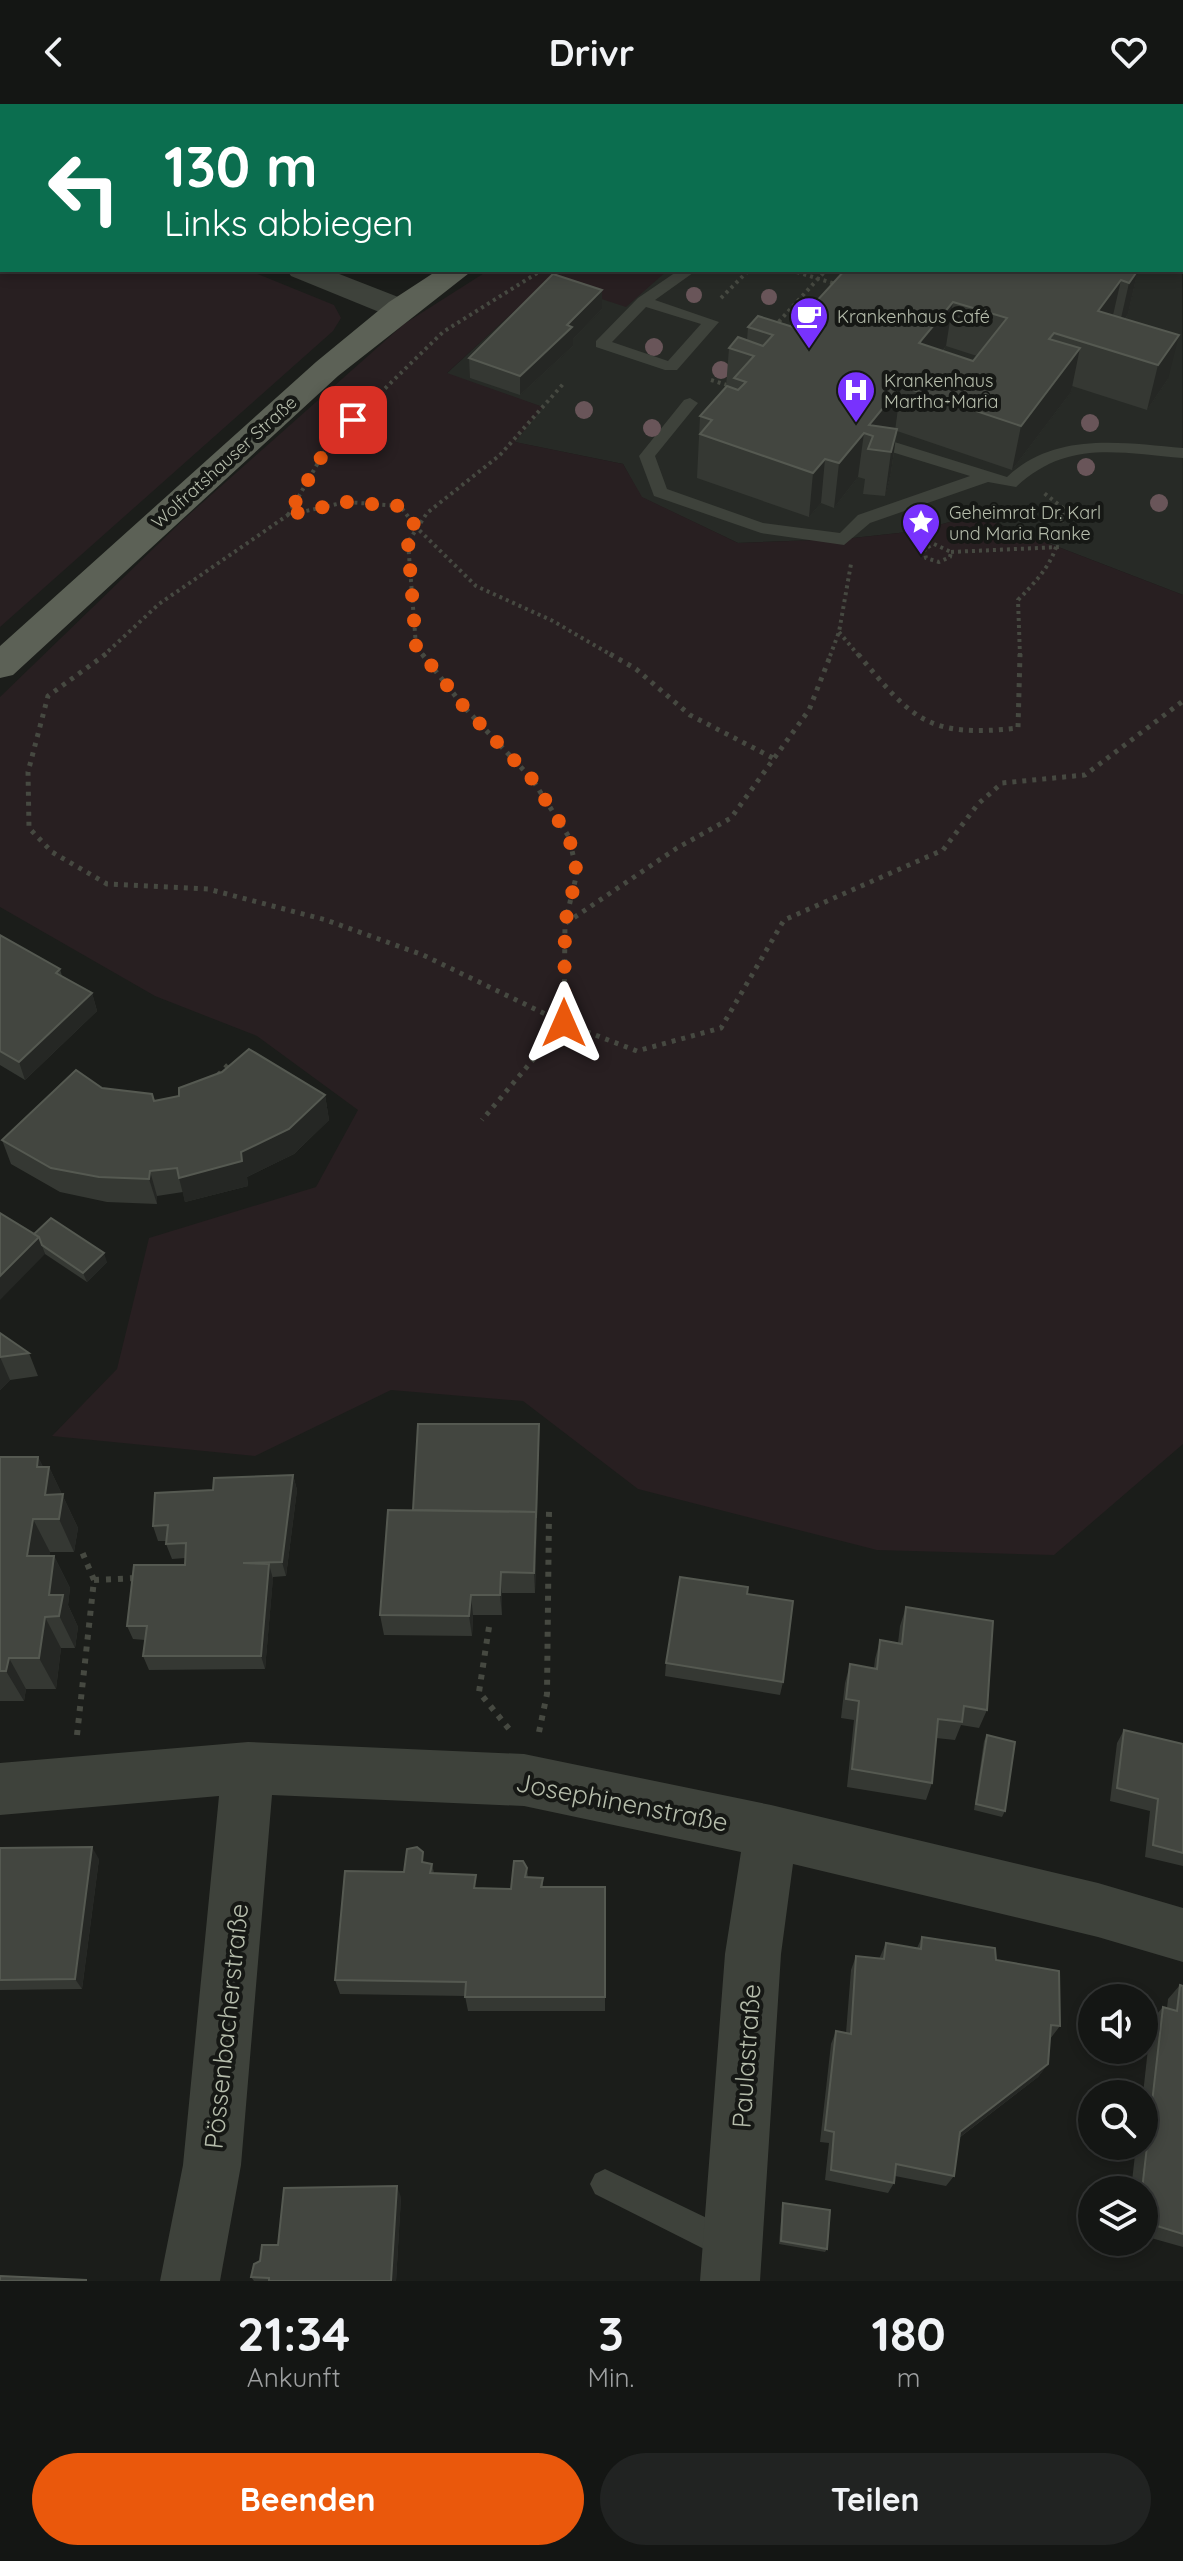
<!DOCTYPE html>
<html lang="de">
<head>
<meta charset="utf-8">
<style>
  :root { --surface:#141614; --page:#212322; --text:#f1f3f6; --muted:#9d9fa0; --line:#333534; --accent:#ea580c }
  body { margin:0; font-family:Quicksand,sans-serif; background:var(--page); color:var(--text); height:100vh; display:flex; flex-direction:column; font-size:30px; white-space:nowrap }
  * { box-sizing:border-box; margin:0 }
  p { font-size:26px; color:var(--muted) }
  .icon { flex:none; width:44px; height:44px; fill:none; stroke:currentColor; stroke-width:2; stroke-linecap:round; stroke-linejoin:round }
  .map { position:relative; height:2177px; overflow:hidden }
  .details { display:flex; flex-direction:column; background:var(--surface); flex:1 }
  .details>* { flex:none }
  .hud { position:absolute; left:0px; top:0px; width:1184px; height:168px; box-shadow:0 4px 12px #0003,0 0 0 2px var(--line); background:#0b6e4f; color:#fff; overflow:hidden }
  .controls { position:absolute; left:1078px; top:1880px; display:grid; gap:16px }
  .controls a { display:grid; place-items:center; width:80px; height:80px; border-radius:50%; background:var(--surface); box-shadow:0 4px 12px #0003,0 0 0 2px var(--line); font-size:40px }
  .pin { position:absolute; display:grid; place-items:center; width:68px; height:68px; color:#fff; margin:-34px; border-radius:16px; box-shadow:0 4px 12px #0006 }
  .me { position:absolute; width:88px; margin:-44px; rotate:0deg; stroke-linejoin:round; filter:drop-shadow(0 0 6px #0008) }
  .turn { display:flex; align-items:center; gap:28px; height:168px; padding:0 32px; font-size:36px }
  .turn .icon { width:104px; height:104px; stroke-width:2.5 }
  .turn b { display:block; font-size:56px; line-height:68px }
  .eta { display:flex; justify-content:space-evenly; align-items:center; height:136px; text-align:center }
  .eta b { font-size:48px; font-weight:800; line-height:56px }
  .action { display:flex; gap:16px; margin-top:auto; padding:16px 32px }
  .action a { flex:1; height:92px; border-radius:48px; background:var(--accent); color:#fff; font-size:32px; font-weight:800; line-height:92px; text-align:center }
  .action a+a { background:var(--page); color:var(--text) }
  header { display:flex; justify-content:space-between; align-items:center; height:104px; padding:0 32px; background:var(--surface); font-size:36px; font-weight:800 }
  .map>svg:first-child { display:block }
</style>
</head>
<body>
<header><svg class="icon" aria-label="back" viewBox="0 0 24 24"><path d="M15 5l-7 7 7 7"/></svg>Drivr<svg class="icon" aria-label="heart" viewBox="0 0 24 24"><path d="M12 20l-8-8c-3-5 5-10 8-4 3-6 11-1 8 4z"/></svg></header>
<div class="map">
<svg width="1183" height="2177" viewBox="0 0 1183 2177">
  <rect width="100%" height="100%" fill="#1b1d1a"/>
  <path fill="#272a26" d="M1182,123L1183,491L975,411L917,427L844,435L738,439L641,393L623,360L514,338L542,303L446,270L547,177L668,166H1182Z"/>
  <g fill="#281f21">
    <path d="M433,0H715L431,2Z"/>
    <path d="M0,92L2,166H248L334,201L341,214L333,227L0,523Z"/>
    <path d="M489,166H668L626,203L547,177L447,269L543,303L515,338L623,360L642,393L738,439L844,435L917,427L975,411L1183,491V1340L1054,1451L877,1446L638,1385L523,1297L391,1286L255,1352L52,1332L117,1265L149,1134L316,1083L358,1006L257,932L155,892L0,803V593L184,415L404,220Z"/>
  </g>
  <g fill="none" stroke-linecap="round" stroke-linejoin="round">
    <g stroke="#464941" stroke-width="4" stroke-dasharray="3 4" stroke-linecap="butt">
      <path d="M804,0L809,2"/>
      <path d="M602,2L606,0"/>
      <path d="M790,166L839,181"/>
      <path d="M721,194L749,166"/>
      <path d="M774,223L826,166"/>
      <path d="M711,276L730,282"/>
      <path d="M288,411L330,338L443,228L542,166"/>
      <path d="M934,440L951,448L950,453L939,458L926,454L924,445Z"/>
      <path d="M951,448L1060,443"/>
      <path d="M839,528L859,552"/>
      <path d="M103,552L159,500L288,411L346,398L400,402L417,424L476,482L553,517L613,552"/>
      <path d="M424,552L416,542L408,438L427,409L500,351L564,279"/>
      <path d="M830,552L839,528L851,460"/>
      <path d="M1020,552L1018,496C1050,463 1059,450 1063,404L1044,389"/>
    </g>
    <g stroke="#464941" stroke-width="5" stroke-dasharray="4 6" stroke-linecap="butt">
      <path d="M106,550L48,592L28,668L29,724L52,748L107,780L208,785L326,816L423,851L564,919L637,947L721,924L784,816L943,746L978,700L1002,679L1085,671L1183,597"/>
      <path d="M422,550L465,604L532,675L569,733L577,769L565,819L564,919L482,1016"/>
      <path d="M610,550L636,565L690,611L775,655"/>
      <path d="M858,550C913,616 928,634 1018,624L1020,550"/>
      <path d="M566,819L677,744L731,714L809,606L831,550"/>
      <path d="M218,971L228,961"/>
    </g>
    <g stroke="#464941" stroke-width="6" stroke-dasharray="5 7" stroke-linecap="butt">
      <path d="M94,1476L137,1474"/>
      <path d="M489,1523L479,1588L509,1625"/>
      <path d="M539,1628L547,1590L549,1407"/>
      <path d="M77,1631L94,1476L80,1443"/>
    </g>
    <g fill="#3e423b" fill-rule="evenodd">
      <rect x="1182" y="80" width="1" height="8"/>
      <rect x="1182" y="119" width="1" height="8"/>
      <path d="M679,166H697L655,196L719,218L677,266H665L596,243V237L638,194ZM646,203L701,220L668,257L612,238Z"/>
      <path d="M690,294L698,299L655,352L667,385L763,419L840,429L858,411L970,372L882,345L880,341L888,336L1007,373C1056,327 1122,339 1183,344V354C1119,349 1067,335 1016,383L988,378L870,419L844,441L761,429L654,392L639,352L684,296Z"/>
      <path d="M605,2065L740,2130L744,2141L740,2152L729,2156L718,2152L595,2090L590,2080L595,2070Z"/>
    </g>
    <g fill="#3e423b" fill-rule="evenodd">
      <path d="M225,0H255L224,2Z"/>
      <rect x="0" y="65" width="2" height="18"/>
      <path d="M287,166H329L411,198L416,205L411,212H389L291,172Z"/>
      <path d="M248,1638L524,1650L771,1701L1098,1779L1183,1804V1858L1098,1833L793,1760L781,1850L760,2177H700L725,1850L741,1748L524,1702L272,1691L241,2061L220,2177H160L183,2061L219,1692L0,1711V1659Z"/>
    </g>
    <g fill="#5c6156" fill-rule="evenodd">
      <path d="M745,0H776L744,2Z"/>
      <path d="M438,166H473L338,272L13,571L0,574V542L316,258L389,198Z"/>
    </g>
  </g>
  <g fill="#695559">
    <circle cx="694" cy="191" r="8"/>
    <circle cx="769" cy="193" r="8"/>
    <circle cx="654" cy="243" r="9"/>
    <circle cx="721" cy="266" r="9"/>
    <circle cx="584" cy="306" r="9"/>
    <circle cx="1090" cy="319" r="9"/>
    <circle cx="652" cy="324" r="9"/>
    <circle cx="1086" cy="363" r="9"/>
    <circle cx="1159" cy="399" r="9"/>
  </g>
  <g fill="#353833" fill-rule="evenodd">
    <path d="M137,0H196L194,2H143Z"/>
    <path d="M1183,8V71H1182Z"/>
    <path d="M1138,166L1128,210L1125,215L1168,275L1147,306L1072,282L1071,288L1012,366L897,327L891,369L885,392L863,390L865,375L858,373L834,404L821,399L809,413L697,374L700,312L726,283L729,244L747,236L748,223H793ZM946,242L977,252L973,257L943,247Z"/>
    <path d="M602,186V205L573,235V242L520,291L470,274L469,254Z"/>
    <path d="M0,831L60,865L62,872L92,889L97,907L25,976L0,961Z"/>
    <path d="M102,984L154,997L325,991L329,1016L294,1050L247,1073L248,1082L185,1098L183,1088L157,1092V1100L107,1098L60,1088L11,1060L2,1036Z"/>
    <path d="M34,1130L107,1158L87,1178L45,1150Z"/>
    <path d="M0,1229L29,1249L38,1272L10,1276L0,1286Z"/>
    <path d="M539,1320V1336L535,1489H502V1511H473L472,1532L384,1531L380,1511L413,1406Z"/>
    <path d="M0,1353H38L43,1363H49L78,1424L74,1448H50L49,1452H54L70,1484L68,1501L78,1523L75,1544H61L56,1585H26L24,1597H0Z"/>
    <path d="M293,1371L297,1386L286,1472L273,1473L265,1565L149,1566L143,1552L145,1536L133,1535L127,1522L185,1461V1454L172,1455L166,1440V1437H158L153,1422L213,1386Z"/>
    <path d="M747,1490L783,1578L780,1591L665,1572L666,1559Z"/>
    <path d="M906,1503L987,1606L979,1624L961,1621L955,1636L936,1634L932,1679L926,1696L847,1683L854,1616L841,1614L845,1579L850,1560L874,1564L875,1555L880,1536L898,1539L900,1522Z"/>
    <path d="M1124,1626L1183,1640V1762L1145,1753L1150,1707L1110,1697L1117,1639Z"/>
    <path d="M987,1631L1005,1707L1002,1713L974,1706L984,1637Z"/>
    <path d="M0,1744L99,1755L82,1885L0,1886Z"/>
    <path d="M425,1759L432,1760L434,1769L478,1784L511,1785L527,1764L528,1773L543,1774V1783H605V1907H468L465,1892L340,1890L335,1876L404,1768Z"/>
    <path d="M922,1833L996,1856L1060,1922L1050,1935L1048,1960L1038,1973L959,2034L954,2072L946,2082L895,2072L894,2079L888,2089L825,2076L829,2039L820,2038L831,1940L836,1927L846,1929L851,1866L856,1852L879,1855L886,1839L917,1844Z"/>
    <path d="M1180,1881L1183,1882V2143L1144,2132V2086H1131L1136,2042H1144V1990H1143L1151,1917L1163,1903L1167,1904L1168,1895Z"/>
    <path d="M401,2093L396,2177H254L251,2173L260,2157Z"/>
    <path d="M783,2099L827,2145L825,2148L779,2140L782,2103Z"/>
  </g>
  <g fill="#252724">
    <path d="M179,0H196L194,2H179Z"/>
    <path d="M337,0H361L359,2H335Z"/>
    <path d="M1138,166L1128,210L1119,223L1129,179Z"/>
    <path d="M1121,176L1111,220L1098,207Z"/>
    <path d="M602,186V205L573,235V242L520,291V272Z"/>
    <path d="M953,198L946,242L913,283L919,239Z"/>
    <path d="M1179,231L1168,275L1147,306L1158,261Z"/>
    <path d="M1080,244L1071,288L1012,366L1021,322Z"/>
    <path d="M901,282L895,327L873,332L869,321Z"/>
    <path d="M897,325L891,369L885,392L891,348Z"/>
    <path d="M864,329L858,373L834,404L839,359Z"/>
    <path d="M825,355L821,399L809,413L813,369Z"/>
    <path d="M92,889L97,907L25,976L19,958Z"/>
    <path d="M325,991L329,1016L294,1050L247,1073L248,1082L185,1098L179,1074Z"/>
    <path d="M150,1067L157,1092V1100L149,1075Z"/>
    <path d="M39,1133L45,1150L0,1196V1172Z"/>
    <path d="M104,1149L107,1158L87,1178L83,1169Z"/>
    <path d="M0,1253L10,1276L0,1286Z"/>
    <path d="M539,1320V1336L535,1489L534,1469Z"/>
    <path d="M38,1353L48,1373L49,1363L78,1424L74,1448L59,1415L45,1391L37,1363Z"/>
    <path d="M293,1371L297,1386L286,1472L282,1458Z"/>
    <path d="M33,1415L50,1448L44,1484L27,1452Z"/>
    <path d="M54,1452L70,1484L68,1501L78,1523L75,1544L49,1491Z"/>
    <path d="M269,1460L273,1475L265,1565L261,1552Z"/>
    <path d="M501,1468L502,1489V1511L500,1491Z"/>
    <path d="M471,1491L473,1511L472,1532L469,1512Z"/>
    <path d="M45,1513L61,1544L56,1585L39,1554Z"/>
    <path d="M9,1554L26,1585L24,1597L6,1567Z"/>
    <path d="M92,1743L99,1755L82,1885L75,1875Z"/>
    <path d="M1048,1960L1038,1973L952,2039L960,2028Z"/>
    <path d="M397,2082L401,2093L396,2177H391Z"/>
  </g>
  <g fill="#434640" stroke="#555951" stroke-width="2" fill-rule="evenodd">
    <path d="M35,0H115L120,1L33,2Z"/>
    <path d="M260,0H337L335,2H258Z"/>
    <path d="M855,0H890L888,2H853Z"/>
    <path d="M1096,0H1102L1109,2H1094Z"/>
    <path d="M1183,8V42L1182,41Z"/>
    <path d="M0,9H2V28L0,27Z"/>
    <path d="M845,166H1138L1129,179L1121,176L1098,207L1179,231L1158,261L1054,229L1049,235L1080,244L1021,322L901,282L869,321L897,325L891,348L868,345L873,332L864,329L839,359L825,355L813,369L700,330L712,316L700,312L727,282L738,286L746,278L734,274L754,252L729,244L738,233L763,242L773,231L748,223L758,212L793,223ZM953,198L1007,214L973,257L919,239Z"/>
    <path d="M553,170L602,186L567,221L572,223L520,272L469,254Z"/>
    <path d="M0,831L60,865L56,869L92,889L19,958L0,947Z"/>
    <path d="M249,945L325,991L289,1025L241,1048L242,1057L179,1074L177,1064L150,1067L149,1075L99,1073L51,1064L2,1036L76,966L102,984L152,990L154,997L179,992V984L222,968Z"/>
    <path d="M0,1109L39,1133L0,1172Z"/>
    <path d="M51,1114L104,1149L83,1169L42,1141L39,1133L34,1130Z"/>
    <path d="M0,1229L29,1249L0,1253Z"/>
    <path d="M418,1320H539L536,1414V1408L413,1406Z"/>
    <path d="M0,1353H38L37,1363H49L45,1391L63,1390L59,1415H33L27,1452H54L49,1491H63L59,1512L45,1513L39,1554H9L6,1567H0Z"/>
    <path d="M293,1371L282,1458L243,1459L269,1460L261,1552H143L147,1522H127L134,1461H185L186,1439L166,1440L168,1421L153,1422L155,1389L213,1386L214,1374Z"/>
    <path d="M388,1406L536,1408L534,1469L501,1468L500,1491H471L469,1512L380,1511Z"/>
    <path d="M680,1473L748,1483L747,1490L793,1497L783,1578L666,1559Z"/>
    <path d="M906,1503L993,1517L987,1606L964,1602L962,1618L938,1615L932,1679L852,1665L859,1597L846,1595L850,1560L877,1565L880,1536L902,1540Z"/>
    <path d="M1124,1626L1183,1640V1749L1153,1741L1158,1695L1117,1684Z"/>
    <path d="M987,1631L1015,1638L1005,1707L976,1700Z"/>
    <path d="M92,1743L75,1875L0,1876V1744Z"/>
    <path d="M417,1743L423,1748L422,1758L432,1760L430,1769L476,1771L474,1784L511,1785L514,1757H523L527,1764L525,1773L543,1774L541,1783H605V1893H465L466,1878L335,1876L345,1767L404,1768L407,1745Z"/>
    <path d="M922,1833L995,1844L996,1856L1059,1867L1060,1922L1051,1921L1048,1960L960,2028L954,2072L896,2060L894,2079L831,2066L834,2028L825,2026L836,1927L851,1930L856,1852L884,1855L886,1839L921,1845Z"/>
    <path d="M1180,1881L1183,1882V2130L1144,2118V2086H1142L1163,1903L1177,1907Z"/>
    <path d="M397,2082L391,2177H269V2174L251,2173L254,2160L260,2157L262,2141H278L284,2084Z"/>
    <path d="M783,2099L830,2106L827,2145L781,2137Z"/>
    <path d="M0,2172L87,2176L0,2177Z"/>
  </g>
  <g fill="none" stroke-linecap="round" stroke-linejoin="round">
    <path stroke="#ea580c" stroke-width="14" stroke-dasharray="0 25.2" d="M353,316L330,338L288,411L346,398L400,402L417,424L408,438L416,542L465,604L532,675L569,733L577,769L565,819L564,919"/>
  </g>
  <defs>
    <g id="cafe-pin" transform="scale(2)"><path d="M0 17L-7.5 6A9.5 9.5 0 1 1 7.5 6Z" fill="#7832fd" stroke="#161815"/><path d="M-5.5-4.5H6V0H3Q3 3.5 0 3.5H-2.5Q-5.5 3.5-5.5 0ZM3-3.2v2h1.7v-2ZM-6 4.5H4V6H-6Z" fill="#fff"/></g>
    <g id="hospital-pin" transform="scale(2)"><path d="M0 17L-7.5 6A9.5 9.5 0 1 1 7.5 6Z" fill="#7832fd" stroke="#161815"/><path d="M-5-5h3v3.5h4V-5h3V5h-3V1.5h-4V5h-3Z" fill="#fff"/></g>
    <g id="sight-pin" transform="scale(2)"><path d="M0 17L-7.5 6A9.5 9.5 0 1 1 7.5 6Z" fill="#7832fd" stroke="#161815"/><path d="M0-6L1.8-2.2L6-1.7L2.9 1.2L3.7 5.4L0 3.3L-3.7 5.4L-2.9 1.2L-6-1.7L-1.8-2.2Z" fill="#fff"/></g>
  </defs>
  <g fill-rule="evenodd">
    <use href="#cafe-pin" x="809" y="212"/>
    <use href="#hospital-pin" x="856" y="286"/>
    <use href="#sight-pin" x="921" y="418"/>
  </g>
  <g text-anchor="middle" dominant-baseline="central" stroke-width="8" stroke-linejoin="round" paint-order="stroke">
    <g font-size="18" fill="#b6bdac" stroke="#161815" text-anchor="start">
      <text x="837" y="212">Krankenhaus Café</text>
      <text x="884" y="276">Krankenhaus<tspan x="884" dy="21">Martha-Maria</tspan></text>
      <text x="949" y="408">Geheimrat Dr. Karl<tspan x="949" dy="21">und Maria Ranke</tspan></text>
    </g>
    <g font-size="18" fill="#b6bdac" stroke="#161815">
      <text transform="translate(224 358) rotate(-42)">Wolfratshauser Straße</text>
    </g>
    <g font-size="26" fill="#b6bdac" stroke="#161815">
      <text transform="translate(622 1698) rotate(11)">Josephinenstraße</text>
      <text transform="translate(226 1922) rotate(-84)">Pössenbacherstraße</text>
      <text transform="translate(746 1952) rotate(-86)">Paulastraße</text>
    </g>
  </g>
</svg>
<div class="controls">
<a><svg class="icon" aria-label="sound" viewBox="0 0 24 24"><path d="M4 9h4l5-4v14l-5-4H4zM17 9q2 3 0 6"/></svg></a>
<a><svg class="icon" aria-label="search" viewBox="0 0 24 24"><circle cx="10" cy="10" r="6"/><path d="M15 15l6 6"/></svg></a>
<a><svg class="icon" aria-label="layers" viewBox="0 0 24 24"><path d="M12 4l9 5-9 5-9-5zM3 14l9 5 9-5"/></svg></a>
</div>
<div class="pin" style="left:353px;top:316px;background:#d93025"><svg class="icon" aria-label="arrive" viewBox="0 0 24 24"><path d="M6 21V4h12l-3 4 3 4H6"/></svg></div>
<svg class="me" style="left:564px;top:919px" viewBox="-20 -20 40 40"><path d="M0-17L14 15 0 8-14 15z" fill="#ea580c" stroke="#fff" stroke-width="4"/></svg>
<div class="hud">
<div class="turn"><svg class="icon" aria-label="left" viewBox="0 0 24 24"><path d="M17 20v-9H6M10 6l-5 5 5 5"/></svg><div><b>130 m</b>Links abbiegen</div></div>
</div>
</div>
<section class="details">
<div class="eta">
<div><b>21:34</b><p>Ankunft</p></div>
<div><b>3</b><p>Min.</p></div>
<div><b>180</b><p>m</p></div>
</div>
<div class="action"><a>Beenden</a><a>Teilen</a></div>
</section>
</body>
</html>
